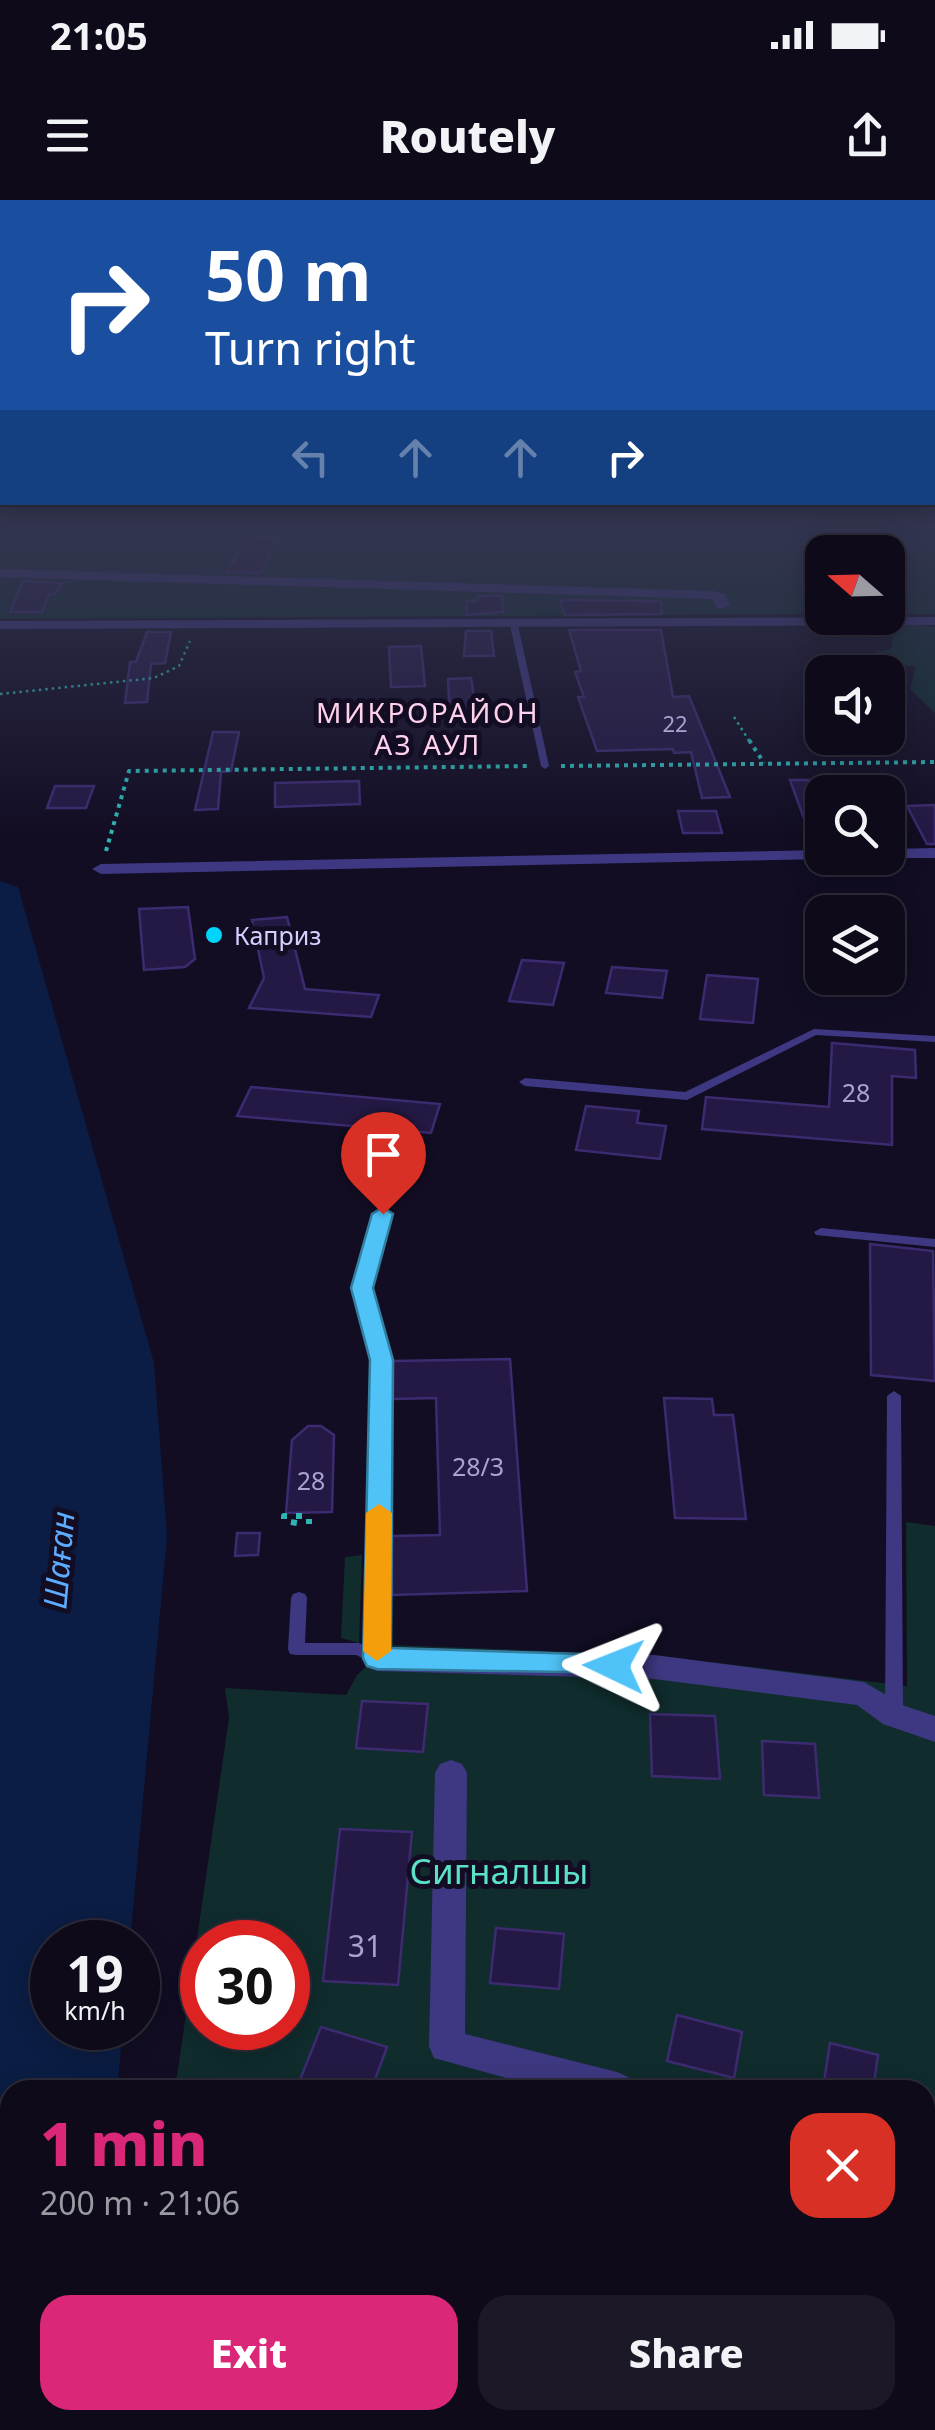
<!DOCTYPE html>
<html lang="en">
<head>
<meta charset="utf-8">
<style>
  :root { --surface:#0e0a1a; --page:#1c1827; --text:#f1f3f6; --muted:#9b9aa2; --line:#2e2b39; --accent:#db2777 }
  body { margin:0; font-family:"Noto Sans",sans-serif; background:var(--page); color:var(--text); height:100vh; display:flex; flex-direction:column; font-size:38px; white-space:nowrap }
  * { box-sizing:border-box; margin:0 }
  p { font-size:32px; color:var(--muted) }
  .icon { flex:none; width:55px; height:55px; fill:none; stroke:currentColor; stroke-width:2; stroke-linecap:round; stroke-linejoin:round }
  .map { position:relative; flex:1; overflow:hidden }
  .sheet { position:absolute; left:0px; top:1880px; width:935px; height:350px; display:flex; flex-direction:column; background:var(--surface); border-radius:30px 30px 0 0; box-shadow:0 5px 25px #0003,0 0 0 2px var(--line) }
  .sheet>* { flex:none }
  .top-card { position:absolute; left:0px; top:0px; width:935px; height:305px; box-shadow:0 5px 25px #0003,0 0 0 2px var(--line); background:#1a4fa0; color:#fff; overflow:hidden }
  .needle { width:65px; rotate:290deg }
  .controls { position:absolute; left:805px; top:335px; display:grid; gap:20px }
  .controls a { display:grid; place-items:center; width:100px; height:100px; border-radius:20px; background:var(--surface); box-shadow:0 5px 25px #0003,0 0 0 2px var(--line); font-size:50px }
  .speed { position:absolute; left:30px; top:1720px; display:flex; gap:20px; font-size:50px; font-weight:700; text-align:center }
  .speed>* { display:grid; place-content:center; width:130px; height:130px; border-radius:50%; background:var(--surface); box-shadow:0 5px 25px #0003,0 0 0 2px var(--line); line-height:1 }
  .speed small { font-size:25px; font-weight:400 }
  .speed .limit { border:15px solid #d22; background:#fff; color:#111 }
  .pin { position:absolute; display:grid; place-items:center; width:85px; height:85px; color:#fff; margin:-102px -42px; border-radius:50% 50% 50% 0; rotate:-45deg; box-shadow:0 0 10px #0007 }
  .pin .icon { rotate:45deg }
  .me { position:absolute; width:110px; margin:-55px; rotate:272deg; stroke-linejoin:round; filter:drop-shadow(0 0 8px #0008) }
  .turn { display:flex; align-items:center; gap:35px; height:210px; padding:0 40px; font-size:45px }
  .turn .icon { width:130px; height:130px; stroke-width:2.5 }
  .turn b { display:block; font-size:70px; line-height:85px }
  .lanes { display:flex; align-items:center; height:95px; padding:0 40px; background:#0003; justify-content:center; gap:50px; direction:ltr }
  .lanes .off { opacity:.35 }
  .round { display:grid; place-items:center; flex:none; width:105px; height:105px; border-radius:30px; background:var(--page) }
  .overview { display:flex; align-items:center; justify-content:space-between; height:170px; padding:0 40px }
  h1 { font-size:60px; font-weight:800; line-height:75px; color:var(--accent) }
  .cta { display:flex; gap:20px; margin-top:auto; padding:20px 40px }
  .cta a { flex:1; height:115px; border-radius:30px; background:var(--accent); color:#fff; font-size:40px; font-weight:800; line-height:115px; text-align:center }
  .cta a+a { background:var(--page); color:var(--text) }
  .status { display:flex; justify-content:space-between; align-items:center; height:70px; padding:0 50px; background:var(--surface); direction:ltr }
  .status svg { height:28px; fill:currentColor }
  header { display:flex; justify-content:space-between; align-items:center; height:130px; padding:0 40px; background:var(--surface); font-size:45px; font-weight:800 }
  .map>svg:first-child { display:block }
</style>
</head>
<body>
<div class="status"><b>21:05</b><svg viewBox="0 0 49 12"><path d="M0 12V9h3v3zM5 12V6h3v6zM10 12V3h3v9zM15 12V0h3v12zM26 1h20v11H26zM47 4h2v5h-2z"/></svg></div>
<header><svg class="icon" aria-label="menu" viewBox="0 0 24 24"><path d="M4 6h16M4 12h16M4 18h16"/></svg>Routely<svg class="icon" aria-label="share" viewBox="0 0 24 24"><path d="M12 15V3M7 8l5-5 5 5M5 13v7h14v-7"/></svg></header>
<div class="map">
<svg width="935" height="2230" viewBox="0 0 935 2230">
  <rect width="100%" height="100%" fill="#120d23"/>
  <g fill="#102c2d" fill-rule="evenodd">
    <path d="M12,323H935V414H888V352H822V414L0,419V330Z"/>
    <path d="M895,422L935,427V513L910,489L916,467L885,462L877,452L891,449Z"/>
    <path d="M906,1322L935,1326V2230H105L108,2220H925V1890H175L229,1518L225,1488L346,1495L357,1475L391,1445L653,1455L907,1486ZM202,1742H288V1828H202Z"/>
    <path d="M362,1355L359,1443L341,1438L345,1357Z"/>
  </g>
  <path fill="#0b1d44" d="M0,681L18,687L154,1163L167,1336L130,1742H52V1828H123L117,1890H10V2220H28L25,2230H0Z"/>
  <g fill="#241944" stroke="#3c2b70" stroke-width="2.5">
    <path d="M247,337H278L261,373L227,372Z"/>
    <path d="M23,381L63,383L54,394H49L42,412H10Z"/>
    <path d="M478,396H502L503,412L466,415L467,401H477Z"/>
    <path d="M560,400L661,401L662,414L565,415Z"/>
    <path d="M569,430H661L673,497L689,496L730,597L702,598L691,552L674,553L673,549L597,551L578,497H584L575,472L581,471Z"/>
    <path d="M466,431H491L494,456H464Z"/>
    <path d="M147,432H171L165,463L151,464L147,502L125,503L130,462H136Z"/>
    <path d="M421,446L425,486L391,487L389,447Z"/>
    <path d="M471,478L478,519H450L448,479Z"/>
    <path d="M213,532H239L231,571L221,572L218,609L195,610Z"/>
    <path d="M790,580H822V646H814Z"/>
    <path d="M359,581L360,604L275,607V583Z"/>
    <path d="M55,586H94L86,608H47Z"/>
    <path d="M935,605V644H927L907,606Z"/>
    <path d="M678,611H716L722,633H683Z"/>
    <path d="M188,707L195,759L185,767L144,770L139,709Z"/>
    <path d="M287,717L305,789L379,795L371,817L249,808L264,778L252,720Z"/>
    <path d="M522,760L564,763L553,805L509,801Z"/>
    <path d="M612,767L667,771L662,798L606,793Z"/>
    <path d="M707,775L758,779L753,823L700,819Z"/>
    <path d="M832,843L915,850L916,878L892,876V945L702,929L706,897L829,907Z"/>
    <path d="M251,887L440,904L431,933L237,916Z"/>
    <path d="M586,906L639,911L637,923L666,926L660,959L576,950Z"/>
    <path d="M870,1044L933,1051L935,1181L871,1175Z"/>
    <path d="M510,1159L527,1391L392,1395V1336L440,1335L436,1198L393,1199V1161Z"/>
    <path d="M664,1198L712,1199L714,1215H733L746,1319L675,1318Z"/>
    <path d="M308,1226H321L334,1235L332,1312L286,1313L292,1240Z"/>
    <path d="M237,1333H260L258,1355L235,1356Z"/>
    <path d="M362,1501L428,1504L423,1552L356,1548Z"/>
    <path d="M650,1514L715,1516L720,1579L652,1576Z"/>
    <path d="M762,1541L815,1544L819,1598L764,1595Z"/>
    <path d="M340,1629L412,1632L398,1785L323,1781Z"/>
    <path d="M496,1728L564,1734L559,1789L490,1783Z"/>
    <path d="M677,1815L742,1832L734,1878L667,1861Z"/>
    <path d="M321,1827L387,1847L371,1890H296Z"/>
    <path d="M830,1843L878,1855L873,1890L824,1882Z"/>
  </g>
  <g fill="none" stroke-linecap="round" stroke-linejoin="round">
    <g stroke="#2db6b4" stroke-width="2.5" stroke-dasharray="2.5 4" stroke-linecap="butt">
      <path d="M843,323L935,327"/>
      <path d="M0,494L154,478L179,466L190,441"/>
      <path d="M734,517L750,542"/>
    </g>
    <g stroke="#2db6b4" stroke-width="4" stroke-dasharray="4 5" stroke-linecap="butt">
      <path d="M749,540L764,563"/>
      <path d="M561,566L935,562"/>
      <path d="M106,651L129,571L530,566"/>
    </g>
    <g stroke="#2db6b4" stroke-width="6" stroke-dasharray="6 9" stroke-linecap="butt">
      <path d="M302,1316H284V1321L303,1324"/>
      <path d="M309,1319V1324"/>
    </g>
    <g fill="#3e3882" fill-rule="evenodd">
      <path d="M513,419L517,421L549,566L545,569L541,566L509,421Z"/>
      <path d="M814,829L935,836V842L816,835L687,900L525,886L519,882L525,878L685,892Z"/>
      <path d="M383,1010L389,1014L369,1089L388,1160L385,1459L383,1464L377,1465L356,1455H296L290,1454L288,1449L291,1398L293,1394L299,1392L305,1394L307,1398L305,1443H359L369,1447L374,1160L355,1089L377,1014Z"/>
      <path d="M821,1028L935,1039V1047L816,1035L814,1032Z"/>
      <path d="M894,1191L901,1196L903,1514L900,1519L894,1521L888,1519L885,1514L887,1196Z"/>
    </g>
    <g fill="#3e3882" fill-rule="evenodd">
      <path d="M0,369L713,391L725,394L730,406L718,409L712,399L0,377Z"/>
      <path d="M935,417V425L0,429V421Z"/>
      <path d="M935,648V658H882H888V649Z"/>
      <path d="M822,650V658L828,659L101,674L92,669L101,664Z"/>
      <path d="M377,1447L654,1455L864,1482L905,1506L935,1516V1542L883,1524L857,1505L654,1479L377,1471L366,1467L362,1459L366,1451Z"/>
      <path d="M451,1560L462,1564L467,1573L465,1834L617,1872L630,1878L636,1890H550L434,1858L429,1846L435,1573L440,1564Z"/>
      <path d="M925,1951L935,1953V1991L925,1989Z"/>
      <path d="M359,2220H408L412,2230H363Z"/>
    </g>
  </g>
  <linearGradient id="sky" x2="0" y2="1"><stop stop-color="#0a0713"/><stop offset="0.51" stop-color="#333550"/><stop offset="1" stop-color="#333550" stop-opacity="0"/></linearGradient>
  <rect width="935" height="636" fill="url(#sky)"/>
  <path fill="#4fc3f7" stroke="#337fa1" stroke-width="2.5" d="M383,1007L393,1014L373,1088L393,1160L391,1448L614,1455L624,1458L628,1466L624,1473L377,1469L367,1466L363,1458L370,1160L351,1088L372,1014Z"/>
  <path fill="#f59e0b" d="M379,1304L392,1313L391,1451L377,1461L363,1451L366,1313Z"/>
  <circle fill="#00d4fa" stroke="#120d23" stroke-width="4" cx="214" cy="735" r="10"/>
  <g text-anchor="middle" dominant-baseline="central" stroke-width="10" stroke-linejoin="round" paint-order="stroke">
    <g font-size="22" fill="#aaa2d0">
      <text x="675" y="523">22</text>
    </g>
    <g font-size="25" fill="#d7cfff" stroke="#120d23" text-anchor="start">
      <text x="234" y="735">Каприз</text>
    </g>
    <g font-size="25" fill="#aaa2d0">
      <text x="856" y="892">28</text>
      <text x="478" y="1266">28/3</text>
      <text x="311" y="1280">28</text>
    </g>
    <g font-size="28" letter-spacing="2.5" fill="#ffd1ec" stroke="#120d23">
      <text x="428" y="512">МИКРОРАЙОН<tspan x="428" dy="32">АЗ АУЛ</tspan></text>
    </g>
    <g font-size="30" fill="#aaa2d0">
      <text x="365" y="1745">31</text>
    </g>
    <g font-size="32" font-style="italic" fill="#5dacff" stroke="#120d23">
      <text transform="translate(58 1360) rotate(-85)">Шаған</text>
    </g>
    <g font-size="35" fill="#5ae1c6" stroke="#120d23">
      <text x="499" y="1670">Сигналшы</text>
    </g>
  </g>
</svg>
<div class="controls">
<a><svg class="needle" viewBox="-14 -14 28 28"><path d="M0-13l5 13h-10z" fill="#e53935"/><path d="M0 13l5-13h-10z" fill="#9b9aa2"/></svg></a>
<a><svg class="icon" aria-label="sound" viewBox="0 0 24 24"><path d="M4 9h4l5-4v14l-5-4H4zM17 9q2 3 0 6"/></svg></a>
<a><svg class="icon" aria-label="search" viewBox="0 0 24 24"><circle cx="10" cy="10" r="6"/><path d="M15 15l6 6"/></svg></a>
<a><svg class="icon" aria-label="layers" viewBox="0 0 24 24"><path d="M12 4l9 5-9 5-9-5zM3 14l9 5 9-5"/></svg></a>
</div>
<div class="speed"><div>19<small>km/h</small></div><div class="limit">30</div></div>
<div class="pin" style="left:383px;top:1014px;background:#d93025"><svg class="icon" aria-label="arrive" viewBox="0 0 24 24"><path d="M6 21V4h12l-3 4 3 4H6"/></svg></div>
<svg class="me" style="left:614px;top:1466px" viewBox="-20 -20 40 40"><path d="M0-17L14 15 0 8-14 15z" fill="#4fc3f7" stroke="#fff" stroke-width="4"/></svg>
<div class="top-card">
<div class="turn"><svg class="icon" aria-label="right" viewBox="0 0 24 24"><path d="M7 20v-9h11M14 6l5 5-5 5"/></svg><div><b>50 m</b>Turn right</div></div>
<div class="lanes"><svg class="icon off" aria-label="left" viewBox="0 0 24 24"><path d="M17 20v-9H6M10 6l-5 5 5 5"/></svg><svg class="icon off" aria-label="ahead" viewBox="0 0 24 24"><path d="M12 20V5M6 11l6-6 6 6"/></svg><svg class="icon off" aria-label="ahead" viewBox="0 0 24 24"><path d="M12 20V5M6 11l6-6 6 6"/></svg><svg class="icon" aria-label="right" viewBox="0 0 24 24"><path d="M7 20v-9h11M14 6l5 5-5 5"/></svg></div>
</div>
<section class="sheet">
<div class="overview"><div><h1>1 min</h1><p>200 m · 21:06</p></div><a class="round" style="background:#d93025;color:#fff"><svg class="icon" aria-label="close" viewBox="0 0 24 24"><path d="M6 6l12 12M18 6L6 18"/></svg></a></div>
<div class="cta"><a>Exit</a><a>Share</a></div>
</section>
</div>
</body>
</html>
